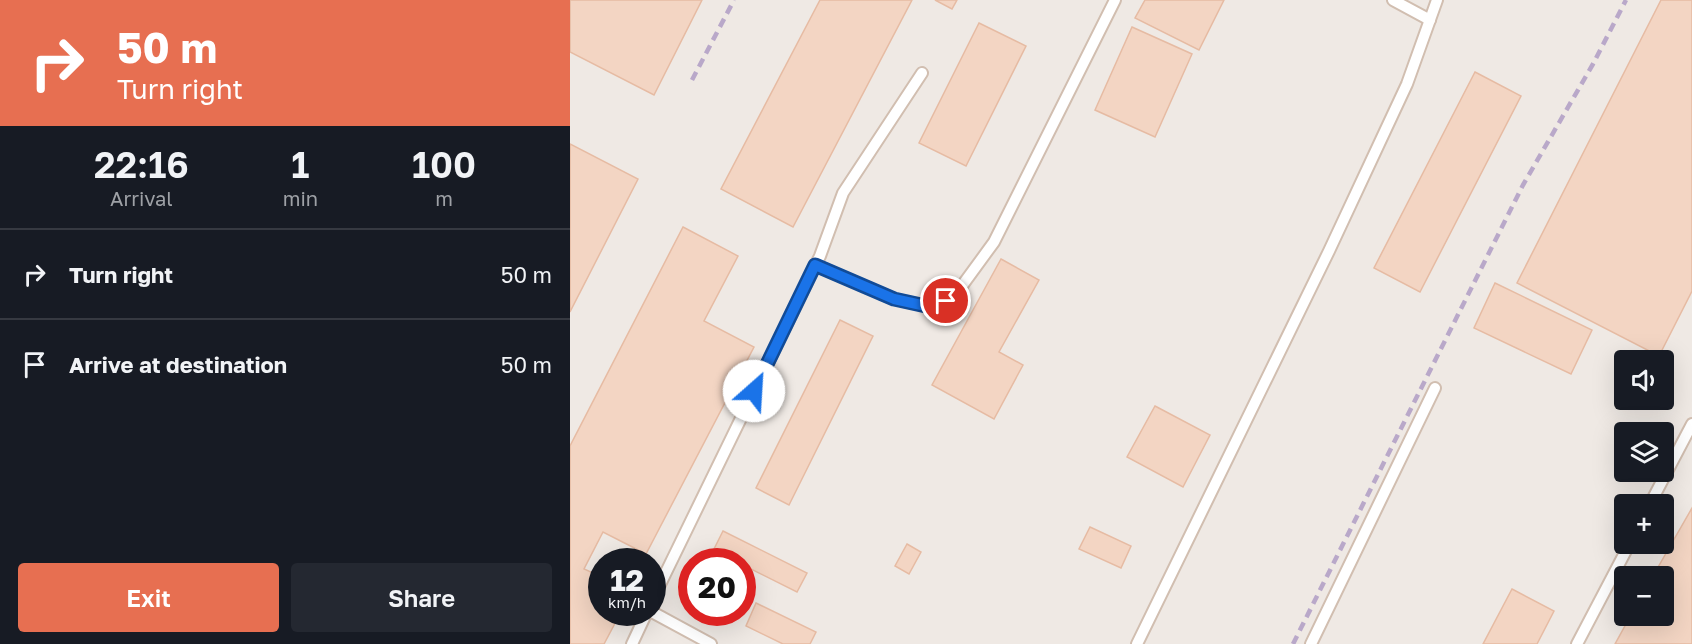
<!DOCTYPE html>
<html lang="en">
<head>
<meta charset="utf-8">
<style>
  :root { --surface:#171b24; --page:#242831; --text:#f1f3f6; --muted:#9ea1a6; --line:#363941; --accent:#e76f51 }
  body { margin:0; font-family:"Golos Text",sans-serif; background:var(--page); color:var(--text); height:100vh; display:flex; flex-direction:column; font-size:22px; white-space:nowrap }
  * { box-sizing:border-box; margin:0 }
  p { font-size:20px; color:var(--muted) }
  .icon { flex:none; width:33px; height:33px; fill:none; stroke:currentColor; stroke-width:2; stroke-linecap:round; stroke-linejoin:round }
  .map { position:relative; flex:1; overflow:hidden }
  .side { display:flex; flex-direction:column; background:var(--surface); width:570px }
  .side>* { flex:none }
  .hud { background:#e76f51; color:#fff; overflow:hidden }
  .buttons { position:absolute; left:1044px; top:350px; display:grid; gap:12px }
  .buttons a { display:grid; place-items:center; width:60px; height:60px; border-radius:6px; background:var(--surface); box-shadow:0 6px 24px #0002; font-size:30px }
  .speed { position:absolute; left:18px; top:548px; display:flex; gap:12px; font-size:30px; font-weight:700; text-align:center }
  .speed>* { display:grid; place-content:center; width:78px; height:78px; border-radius:50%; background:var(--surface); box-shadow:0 6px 24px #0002; line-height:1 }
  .speed small { font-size:15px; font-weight:400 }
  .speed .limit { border:9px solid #d22; background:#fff; color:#111 }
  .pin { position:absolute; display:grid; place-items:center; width:51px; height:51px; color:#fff; margin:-26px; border:3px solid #fff; border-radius:50%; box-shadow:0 2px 6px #0007 }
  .me { position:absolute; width:66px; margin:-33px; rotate:26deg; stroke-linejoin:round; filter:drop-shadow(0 0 4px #0008) }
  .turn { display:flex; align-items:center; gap:21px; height:126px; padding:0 18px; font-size:27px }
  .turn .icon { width:78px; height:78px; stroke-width:2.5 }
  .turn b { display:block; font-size:42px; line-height:51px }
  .eta { display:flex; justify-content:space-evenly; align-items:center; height:102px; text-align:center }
  .eta b { font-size:36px; font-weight:600; line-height:42px }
  .primary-button { display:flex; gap:12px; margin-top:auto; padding:12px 18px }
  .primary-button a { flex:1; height:69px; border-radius:6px; background:var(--accent); color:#fff; font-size:24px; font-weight:600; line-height:69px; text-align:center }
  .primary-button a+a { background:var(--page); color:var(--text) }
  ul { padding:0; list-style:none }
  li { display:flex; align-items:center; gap:18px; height:90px; padding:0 18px; border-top:2px solid var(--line) }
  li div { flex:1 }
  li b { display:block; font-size:22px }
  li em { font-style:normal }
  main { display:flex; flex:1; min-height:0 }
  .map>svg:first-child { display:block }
</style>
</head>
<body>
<main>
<section class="side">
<div class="hud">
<div class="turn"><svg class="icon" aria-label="right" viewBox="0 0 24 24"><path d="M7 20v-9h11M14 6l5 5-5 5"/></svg><div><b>50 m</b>Turn right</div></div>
</div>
<div class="eta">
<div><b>22:16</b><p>Arrival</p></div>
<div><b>1</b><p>min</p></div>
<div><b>100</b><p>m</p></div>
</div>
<ul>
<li><svg class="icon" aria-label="right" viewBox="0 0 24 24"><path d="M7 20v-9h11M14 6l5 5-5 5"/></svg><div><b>Turn right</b></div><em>50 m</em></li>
<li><svg class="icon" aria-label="arrive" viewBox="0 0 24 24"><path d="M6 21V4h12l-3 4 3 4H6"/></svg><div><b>Arrive at destination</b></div><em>50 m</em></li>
</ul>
<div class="primary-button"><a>Exit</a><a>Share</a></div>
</section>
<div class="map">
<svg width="1122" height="644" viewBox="0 0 1122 644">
  <rect width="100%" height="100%" fill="#fdf6ec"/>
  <path fill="#efe9e4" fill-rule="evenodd" d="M0,0H1122V644H0ZM1054,360H1094V399H1054ZM1054,432H1094V471H1054ZM1054,504H1094V543H1054ZM32,561H82V612H32ZM122,561H172V612H122ZM1054,576H1094V615H1054Z"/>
  <g fill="#f3d5c3" stroke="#e6bba3" stroke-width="1.5">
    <path d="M0,0H132L84,95L0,52Z"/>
    <path d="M250,0H342L223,227L151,189Z"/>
    <path d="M365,0H387L382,9Z"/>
    <path d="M575,0H654L629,50L565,18Z"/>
    <path d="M1091,0H1122V291L1089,356L947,283Z"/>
    <path d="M409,23L456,46L396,166L349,143Z"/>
    <path d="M562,27L622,54L585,137L525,110Z"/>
    <path d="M905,72L951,96L850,292L804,268Z"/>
    <path d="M0,144L68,179L0,312Z"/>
    <path d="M113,227L168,256L134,321L184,347L76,554L33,532L14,569L32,577V612H51L34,644H0V446Z"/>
    <path d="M431,259L469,280L429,352L453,365L424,419L362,385Z"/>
    <path d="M925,283L1022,330L1001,374L904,328Z"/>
    <path d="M270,320L303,336L219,505L186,488Z"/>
    <path d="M585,406L640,435L613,487L557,457Z"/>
    <path d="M1122,508V644H1045L1061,615H1094V576H1083Z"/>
    <path d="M520,527L561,546L551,568L509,549Z"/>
    <path d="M153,531L237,573L227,592L173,565L172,567V561H138Z"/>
    <path d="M337,544L351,552L339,574L325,566Z"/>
    <path d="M942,589L984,611L967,644H913Z"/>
    <path d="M186,603L246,632L240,644H213L176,626Z"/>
  </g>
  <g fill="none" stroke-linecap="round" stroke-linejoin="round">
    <g stroke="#d1beb0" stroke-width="14">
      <g id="lane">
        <path d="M823,0L860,20"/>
        <path d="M245,265L324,299L365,308L386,294L424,242L545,0"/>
        <path d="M1080,504L1122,424"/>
        <path d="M82,601L250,256L273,193L352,73"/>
        <path d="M82,612L141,644"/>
        <path d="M62,644L77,612"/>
        <path d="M567,644L759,251L837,84L867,0"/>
        <path d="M741,644L865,388"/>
        <path d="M1007,644L1060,543"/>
      </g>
    </g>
    <use href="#lane" stroke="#fff" stroke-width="10"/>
    <g stroke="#b9a8c9" stroke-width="4.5" stroke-dasharray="9 6" stroke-linecap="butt">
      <path d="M122,80L164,0"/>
      <path d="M723,644L953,185L1023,64L1056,0"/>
    </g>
  </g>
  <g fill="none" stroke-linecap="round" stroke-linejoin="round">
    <g stroke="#114b97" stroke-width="15">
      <path id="route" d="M184,391L245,265L324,299L365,308L376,301"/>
    </g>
    <use href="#route" stroke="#1a73e8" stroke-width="10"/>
  </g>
</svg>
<div class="buttons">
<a><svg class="icon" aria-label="sound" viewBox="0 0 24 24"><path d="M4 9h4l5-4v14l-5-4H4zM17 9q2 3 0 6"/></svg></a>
<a><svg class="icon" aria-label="layers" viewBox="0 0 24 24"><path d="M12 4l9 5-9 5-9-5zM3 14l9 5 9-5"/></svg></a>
<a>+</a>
<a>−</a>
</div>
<div class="speed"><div>12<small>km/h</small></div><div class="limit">20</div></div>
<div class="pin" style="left:376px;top:301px;background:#d93025"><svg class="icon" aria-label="arrive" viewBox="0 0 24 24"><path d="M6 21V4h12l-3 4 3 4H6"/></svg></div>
<svg class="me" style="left:184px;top:391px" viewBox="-20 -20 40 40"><circle r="19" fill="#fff"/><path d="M0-13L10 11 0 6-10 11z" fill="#1a73e8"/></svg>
</div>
</main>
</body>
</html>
